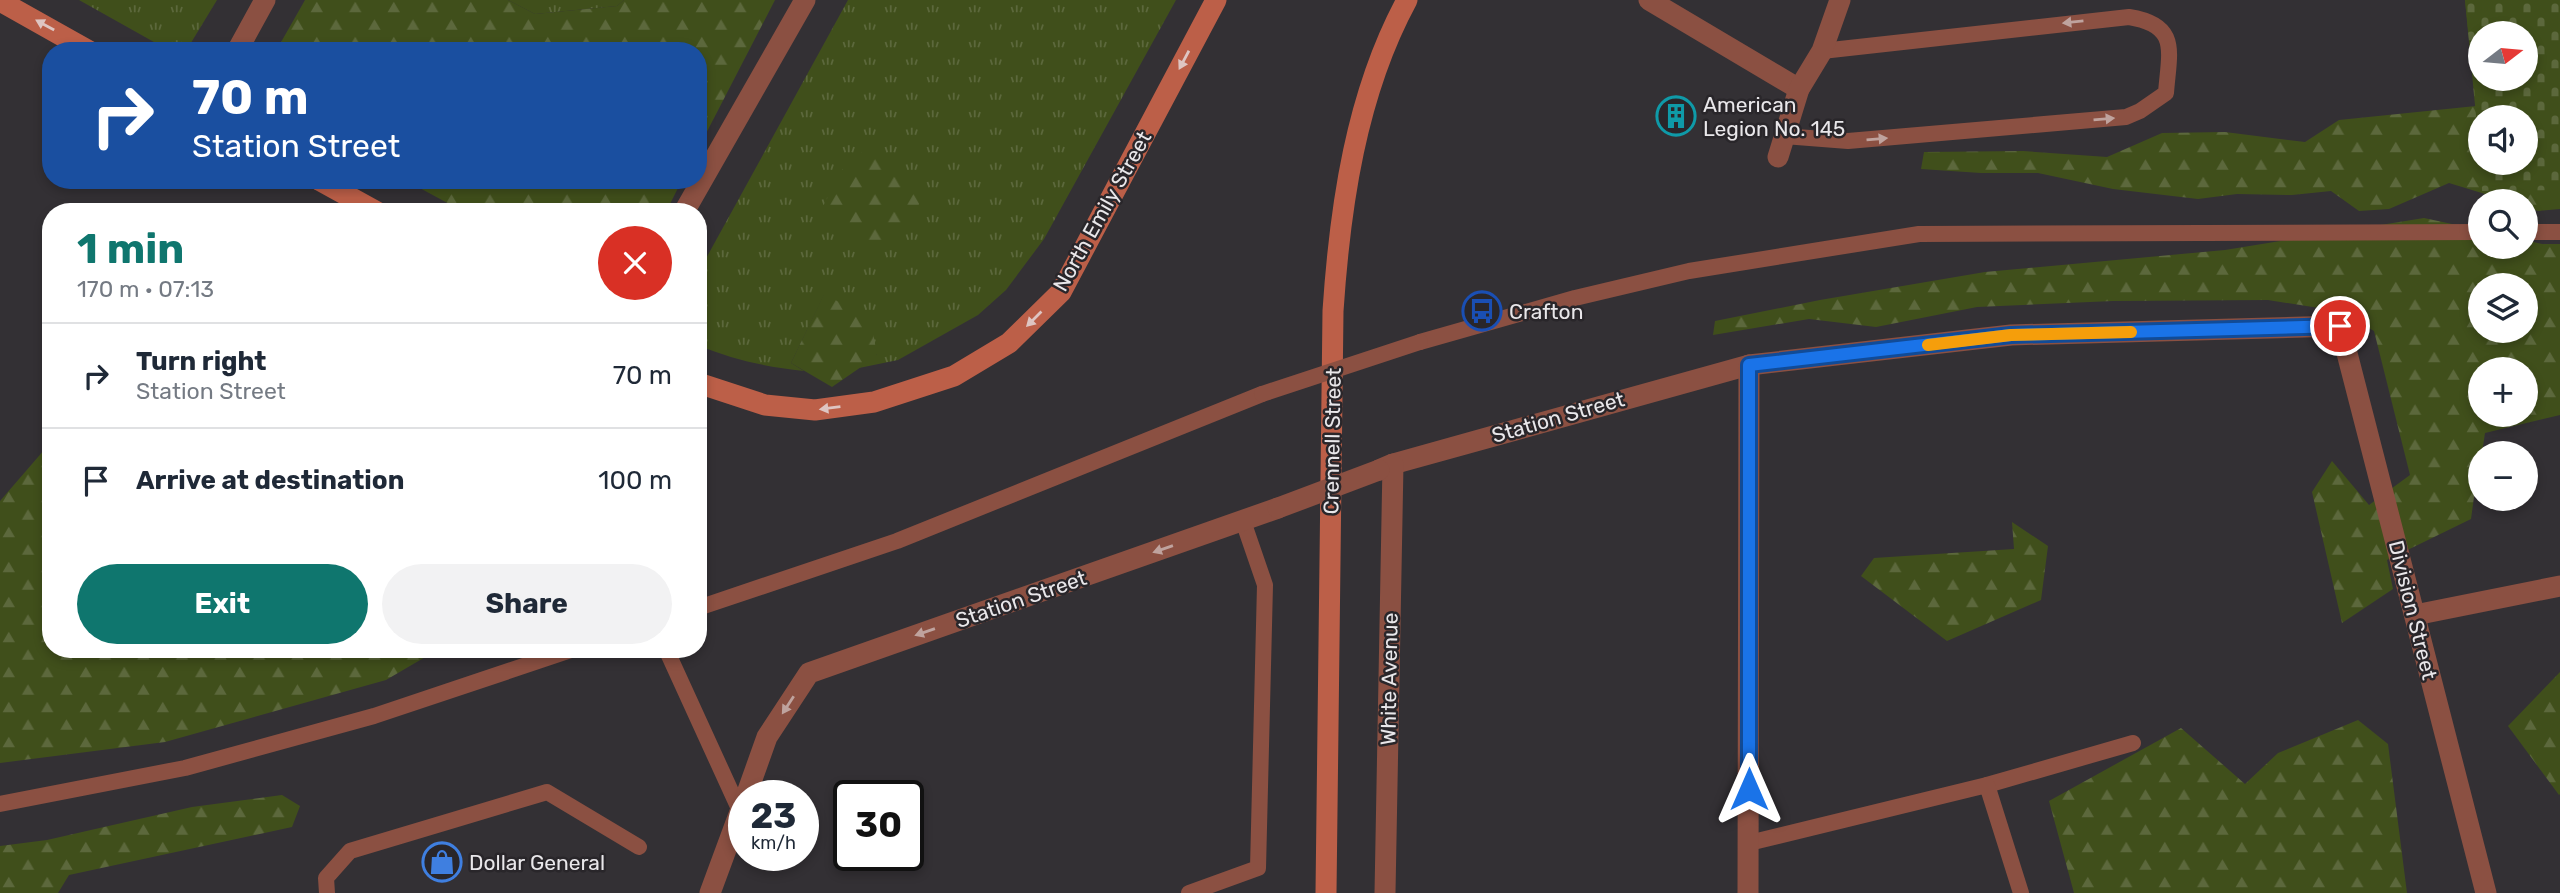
<!DOCTYPE html>
<html lang="en">
<head>
<meta charset="utf-8">
<style>
  :root { --surface:#fff; --page:#f2f2f3; --text:#1f2937; --muted:#747a83; --line:#e0e1e3; --accent:#0f766e }
  body { margin:0; font-family:Rubik,sans-serif; background:var(--page); color:var(--text); height:100vh; display:flex; flex-direction:column; font-size:26px; white-space:nowrap }
  * { box-sizing:border-box; margin:0 }
  p { font-size:23px; color:var(--muted) }
  .icon { flex:none; width:38px; height:38px; fill:none; stroke:currentColor; stroke-width:2; stroke-linecap:round; stroke-linejoin:round }
  .map { position:relative; flex:1; overflow:hidden }
  .panel { position:absolute; left:42px; top:203px; width:665px; height:455px; display:flex; flex-direction:column; background:var(--surface); border-radius:28px; box-shadow:0 4px 10px #0003 }
  .panel>* { flex:none }
  .hud { position:absolute; left:42px; top:42px; width:665px; height:147px; border-radius:28px; box-shadow:0 4px 10px #0003; background:#1a4fa0; color:#fff; overflow:hidden }
  .needle { width:46px; rotate:74deg }
  .buttons { position:absolute; left:2468px; top:21px; display:grid; gap:14px }
  .buttons a { display:grid; place-items:center; width:70px; height:70px; border-radius:50%; background:var(--surface); box-shadow:0 4px 10px #0003; font-size:35px }
  .speed { position:absolute; left:728px; top:780px; display:flex; gap:14px; font-size:35px; font-weight:700; text-align:center }
  .speed>* { display:grid; place-content:center; width:91px; height:91px; border-radius:50%; background:var(--surface); box-shadow:0 4px 10px #0003; line-height:1 }
  .speed small { font-size:18px; font-weight:400 }
  .speed .limit { border:4px solid #111; border-radius:10px; background:#fff; color:#111 }
  .pin { position:absolute; display:grid; place-items:center; width:60px; height:60px; color:#fff; margin:-30px; border:4px solid #fff; border-radius:50%; box-shadow:0 2px 7px #0007 }
  .me { position:absolute; width:77px; margin:-38px; rotate:0deg; stroke-linejoin:round; filter:drop-shadow(0 0 5px #0008) }
  .turn { display:flex; align-items:center; gap:24px; height:147px; padding:0 35px; font-size:32px }
  .turn .icon { width:91px; height:91px; stroke-width:2.5 }
  .turn b { display:block; font-size:49px; line-height:60px }
  .round { display:grid; place-items:center; flex:none; width:74px; height:74px; border-radius:37px; background:var(--page) }
  .headline { display:flex; align-items:center; justify-content:space-between; height:119px; padding:0 35px }
  h1 { font-size:42px; font-weight:700; line-height:52px; color:var(--accent) }
  .action { display:flex; gap:14px; margin-top:auto; padding:14px 35px }
  .action a { flex:1; height:80px; border-radius:42px; background:var(--accent); color:#fff; font-size:28px; font-weight:700; line-height:80px; text-align:center }
  .action a+a { background:var(--page); color:var(--text) }
  ul { padding:0; list-style:none }
  li { display:flex; align-items:center; gap:21px; height:105px; padding:0 35px; border-top:2px solid var(--line) }
  li div { flex:1 }
  li b { display:block; font-size:26px }
  li em { font-style:normal }
  .map>svg:first-child { display:block }
</style>
</head>
<body>
<div class="map">
<svg width="2560" height="893" viewBox="0 0 2560 893">
  <defs>
    <pattern id="grass-tufts" width="24" height="20" patternUnits="userSpaceOnUse" patternTransform="scale(1.75)"><rect width="24" height="20" fill="#404f1b"/><path d="M3 7l-1-3M5 7V3M7 7l1-3M15 17l-1-3M17 17v-4M19 17l1-3" fill="none" stroke="#5c683c"/></pattern>
    <pattern id="forest-firs" width="22" height="20" patternUnits="userSpaceOnUse" patternTransform="scale(1.75)"><rect width="22" height="20" fill="#404f1b"/><path d="M5 1l3.5 6h-7zM16 11l3.5 6h-7z" fill="#5c683c"/></pattern>
    <pattern id="cemetery-stones" width="16" height="16" patternUnits="userSpaceOnUse" patternTransform="scale(1.75)"><rect width="16" height="16" fill="#404f1b"/><path d="M2 7V4a2 2 0 0 1 4 0v3zM10 15v-3a2 2 0 0 1 4 0v3z" fill="#5c683c"/></pattern>
  </defs>
  <rect width="100%" height="100%" fill="#333034"/>
  <g fill="url(#grass-tufts)">
    <path d="M79,0H217L186,51H170Z"/>
    <path d="M508,0H624L617,6L535,14Z"/>
    <path d="M848,0H1176L1044,239L1006,290L978,315L898,360L859,368L877,355L824,295L791,363L804,371C767,367 733,360 698,345V273Z"/>
  </g>
  <g fill="url(#forest-firs)" fill-rule="evenodd">
    <path d="M305,0H508L535,14L617,6L624,0H775L698,149V51H276Z"/>
    <path d="M2465,0H2560V209L2538,211L2525,207V201H2508L2449,183L2389,209L2359,211L2331,191L2292,195L2237,194L2198,199L2113,189L2038,173H1981L1921,169L1924,152L2023,151L2107,157L2162,133L2225,132L2305,142L2339,120L2476,106ZM2480,33H2525V79H2480ZM2480,117H2525V163H2480Z"/>
    <path d="M874,144L925,191L905,235L871,249L820,212L845,164Z"/>
    <path d="M405,180H682L666,212H464Z"/>
    <path d="M2424,218L2480,230V247H2525V240L2542,244H2560V415L2485,433L2482,453H2480L2471,519L2387,560L2393,589L2342,623L2312,492L2332,461L2369,505L2410,475L2374,331L2338,311L2268,300L2113,301L1977,307L1876,327L1809,319L1713,335L1715,321L1820,300L1985,272L2225,250ZM2480,285H2525V331H2480ZM2480,369H2525V415H2480Z"/>
    <path d="M824,294L871,319L877,356L832,387L791,363Z"/>
    <path d="M51,442V649H439L386,680L165,742L0,763V501Z"/>
    <path d="M2012,522L2048,546L2041,600L1947,641L1861,576L1874,558L2014,549Z"/>
    <path d="M2560,672V794L2559,795L2508,726Z"/>
    <path d="M2358,720L2388,744L2407,893H2074L2049,801L2181,728L2245,784L2278,753Z"/>
    <path d="M282,795L300,806L292,827L69,875L58,893H0V846L47,840L192,807Z"/>
  </g>
  <path fill="url(#cemetery-stones)" fill-rule="evenodd" d="M2465,0H2560V190L2482,191L2480,163H2525V117H2480V158ZM2480,33H2525V79H2480Z"/>
  <g fill="none" stroke-linecap="round" stroke-linejoin="round">
    <g stroke="#8b5042" stroke-width="16">
      <path d="M1784,136L1848,141L2126,117L2140,111L2166,93C2169,52 2180,25 2129,17L1822,51"/>
      <path d="M2525,232H2560"/>
      <path d="M1420,342L1575,298L1689,271L1919,234L2480,232"/>
      <path d="M698,608L897,541L1262,394"/>
      <path d="M666,649L740,811"/>
      <path d="M1987,785L2133,743"/>
      <path d="M0,804L185,768L374,716L574,649"/>
      <path d="M1749,843L1987,785L2021,893"/>
      <path d="M327,893L326,878L350,851L547,792L639,847"/>
      <path d="M1189,893L1258,868L1265,585L1243,521"/>
    </g>
    <g stroke="#8b5042" stroke-width="21">
      <path d="M1649,0L1799,89"/>
      <path d="M237,51L265,0"/>
      <path d="M1778,157L1799,89L1822,51L1840,0"/>
      <path d="M684,212L805,0"/>
      <path d="M1379,470L1393,464L1749,365L2011,335L2340,326L2486,893"/>
      <path d="M2415,615L2560,586"/>
      <path d="M746,796L767,737L809,673L1278,508"/>
      <path d="M710,893L744,801"/>
      <path d="M1385,893L1393,464"/>
      <path d="M1748,893L1749,365"/>
    </g>
    <g stroke="#bc5f48" stroke-width="21">
      <path d="M0,1L89,51"/>
      <path d="M319,180L377,212"/>
      <path d="M698,383L765,405L815,410L874,402L954,376L1009,343L1061,292L1216,0"/>
      <path d="M1326,893L1333,311C1340,206 1356,94 1407,0"/>
    </g>
    <path stroke="#8b5042" stroke-width="16" d="M1262,394L1420,342"/>
    <path stroke="#8b5042" stroke-width="21" d="M1278,508L1379,470"/>
  </g>
  <defs><path id="oneway-solid" d="M-6-.8H1V-3.2L6.5 0L1 3.2V.8H-6Z" transform="scale(1.75)"/></defs>
  <g fill="#bfa39e">
    <use href="#oneway-solid" transform="translate(2073 22) rotate(174)"/>
    <use href="#oneway-solid" transform="translate(2104 119) rotate(-5)"/>
    <use href="#oneway-solid" transform="translate(1877 139) rotate(-5)"/>
    <use href="#oneway-solid" transform="translate(1163 549) rotate(161)"/>
    <use href="#oneway-solid" transform="translate(925 632) rotate(161)"/>
    <use href="#oneway-solid" transform="translate(788 705) rotate(123)"/>
  </g>
  <g fill="#dec5c2">
    <use href="#oneway-solid" transform="translate(45 25) rotate(-151)"/>
    <use href="#oneway-solid" transform="translate(1184 60) rotate(118)"/>
    <use href="#oneway-solid" transform="translate(1034 319) rotate(135)"/>
    <use href="#oneway-solid" transform="translate(830 408) rotate(173)"/>
  </g>
  <g fill="none" stroke-linecap="round" stroke-linejoin="round">
    <g stroke="#114b97" stroke-width="18">
      <path id="route" d="M1749,789V365L2011,335L2340,326"/>
    </g>
    <use href="#route" stroke="#1a73e8" stroke-width="12"/>
    <path stroke="#f59e0b" stroke-width="12" d="M1928,345L2011,335L2131,332"/>
  </g>
  <defs>
    <g id="building-ring" transform="scale(2.0125)"><circle r="9.5" fill="#29262a" stroke="#0f9aa8" stroke-width="1.5"/><path d="M-4-6H4V6H1V3H-1V6H-4ZM-2.5-4.3h1.7v1.8h-1.7ZM.8-4.3h1.7v1.8H.8ZM-2.5-1h1.7V.8h-1.7ZM.8-1h1.7V.8H.8Z" fill="#0f9aa8"/></g>
    <g id="bus-ring" transform="scale(2.0125)"><circle r="9.5" fill="#29262a" stroke="#1a4fb4" stroke-width="1.5"/><path d="M-5-6H5V4H4V6H2V4H-2V6H-4V4H-5ZM-3.5-4V0h7V-4ZM-3.5 1.2v1.5H-2V1.2ZM2 1.2v1.5H3.5V1.2Z" fill="#1a4fb4"/></g>
    <g id="shop-ring" transform="scale(2.0125)"><circle r="9.5" fill="#29262a" stroke="#3f7fe0" stroke-width="1.5"/><path d="M-5-2.5h2.3a2.7 3.5 0 0 1 5.4 0H5L5.5 6h-11ZM-1.5-2.5h3a1.5 2.3 0 0 0-3 0Z" fill="#3f7fe0"/></g>
  </defs>
  <g fill-rule="evenodd">
    <use href="#building-ring" x="1676" y="116"/>
    <use href="#bus-ring" x="1482" y="311"/>
    <use href="#shop-ring" x="442" y="862"/>
  </g>
  <g text-anchor="middle" dominant-baseline="central" stroke-width="5" stroke-linejoin="round" paint-order="stroke">
    <g font-size="21" fill="#e9e7ea" stroke="#29262a" text-anchor="start">
      <text x="1703" y="104">American<tspan x="1703" dy="24">Legion No. 145</tspan></text>
      <text x="1509" y="311">Crafton</text>
      <text x="469" y="862">Dollar General</text>
    </g>
    <g font-size="21" fill="#e9e7ea" stroke="#29262a">
      <text transform="translate(1102 211) rotate(-61)">North Emily Street</text>
      <text transform="translate(1558 417) rotate(-16)">Station Street</text>
      <text transform="translate(1332 441) rotate(-89)">Crennell Street</text>
      <text transform="translate(1021 599) rotate(-19)">Station Street</text>
      <text transform="translate(2413 610) rotate(76)">Division Street</text>
      <text transform="translate(1389 679) rotate(-89)">White Avenue</text>
    </g>
  </g>
</svg>
<div class="buttons">
<a><svg class="needle" viewBox="-14 -14 28 28"><path d="M0-13l5 13h-10z" fill="#e53935"/><path d="M0 13l5-13h-10z" fill="#747a83"/></svg></a>
<a><svg class="icon" aria-label="sound" viewBox="0 0 24 24"><path d="M4 9h4l5-4v14l-5-4H4zM17 9q2 3 0 6"/></svg></a>
<a><svg class="icon" aria-label="search" viewBox="0 0 24 24"><circle cx="10" cy="10" r="6"/><path d="M15 15l6 6"/></svg></a>
<a><svg class="icon" aria-label="layers" viewBox="0 0 24 24"><path d="M12 4l9 5-9 5-9-5zM3 14l9 5 9-5"/></svg></a>
<a>+</a>
<a>−</a>
</div>
<div class="speed"><div>23<small>km/h</small></div><div class="limit">30</div></div>
<div class="pin" style="left:2340px;top:326px;background:#d93025"><svg class="icon" aria-label="arrive" viewBox="0 0 24 24"><path d="M6 21V4h12l-3 4 3 4H6"/></svg></div>
<svg class="me" style="left:1749px;top:789px" viewBox="-20 -20 40 40"><path d="M0-17L14 15 0 8-14 15z" fill="#1a73e8" stroke="#fff" stroke-width="4"/></svg>
<div class="hud">
<div class="turn"><svg class="icon" aria-label="right" viewBox="0 0 24 24"><path d="M7 20v-9h11M14 6l5 5-5 5"/></svg><div><b>70 m</b>Station Street</div></div>
</div>
<section class="panel">
<div class="headline"><div><h1>1 min</h1><p>170 m · 07:13</p></div><a class="round" style="background:#d93025;color:#fff"><svg class="icon" aria-label="close" viewBox="0 0 24 24"><path d="M6 6l12 12M18 6L6 18"/></svg></a></div>
<ul>
<li><svg class="icon" aria-label="right" viewBox="0 0 24 24"><path d="M7 20v-9h11M14 6l5 5-5 5"/></svg><div><b>Turn right</b><p>Station Street</p></div><em>70 m</em></li>
<li><svg class="icon" aria-label="arrive" viewBox="0 0 24 24"><path d="M6 21V4h12l-3 4 3 4H6"/></svg><div><b>Arrive at destination</b></div><em>100 m</em></li>
</ul>
<div class="action"><a>Exit</a><a>Share</a></div>
</section>
</div>
</body>
</html>
